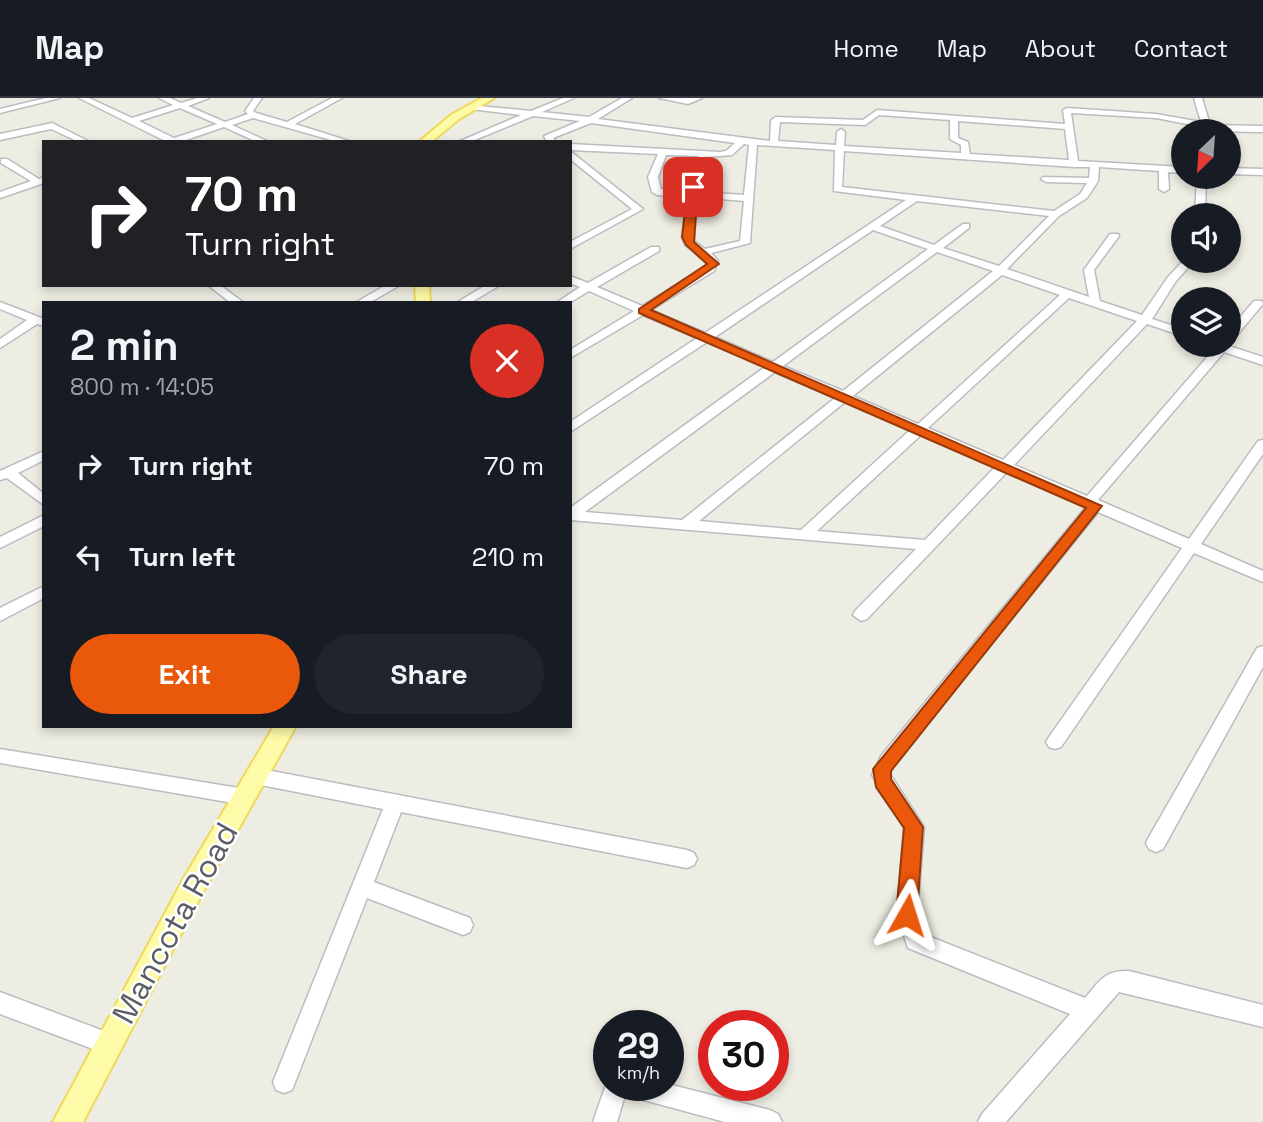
<!DOCTYPE html>
<html lang="en">
<head>
<meta charset="utf-8">
<style>
  :root { --surface:#171b24; --page:#20242c; --text:#f1f3f6; --muted:#9ea1a6; --line:#363941; --accent:#ea580c }
  body { margin:0; font-family:"Space Grotesk",sans-serif; background:var(--page); color:var(--text); height:100vh; display:flex; flex-direction:column; font-size:26px; white-space:nowrap }
  * { box-sizing:border-box; margin:0 }
  p { font-size:23px; color:var(--muted) }
  .icon { flex:none; width:38px; height:38px; fill:none; stroke:currentColor; stroke-width:2; stroke-linecap:round; stroke-linejoin:round }
  .map { position:relative; flex:1; overflow:hidden }
  .details { position:absolute; left:42px; top:203px; width:530px; height:427px; display:flex; flex-direction:column; background:var(--surface); border-radius:0px; box-shadow:0 4px 10px #0003 }
  .details>* { flex:none }
  .guide { position:absolute; left:42px; top:42px; width:530px; height:147px; border-radius:0px; box-shadow:0 4px 10px #0003; background:#202124; color:#fff; overflow:hidden }
  .needle { width:46px; rotate:205deg }
  .tools { position:absolute; left:1171px; top:21px; display:grid; gap:14px }
  .tools a { display:grid; place-items:center; width:70px; height:70px; border-radius:50%; background:var(--surface); box-shadow:0 4px 10px #0003; font-size:35px }
  .speed { position:absolute; left:593px; top:912px; display:flex; gap:14px; font-size:35px; font-weight:700; text-align:center }
  .speed>* { display:grid; place-content:center; width:91px; height:91px; border-radius:50%; background:var(--surface); box-shadow:0 4px 10px #0003; line-height:1 }
  .speed small { font-size:18px; font-weight:400 }
  .speed .limit { border:10px solid #d22; background:#fff; color:#111 }
  .pin { position:absolute; display:grid; place-items:center; width:60px; height:60px; color:#fff; margin:-30px; border-radius:14px; box-shadow:0 4px 10px #0006 }
  .me { position:absolute; width:77px; margin:-38px; rotate:6deg; stroke-linejoin:round; filter:drop-shadow(0 0 5px #0008) }
  .turn { display:flex; align-items:center; gap:24px; height:147px; padding:0 28px; font-size:32px }
  .turn .icon { width:91px; height:91px; stroke-width:2.5 }
  .turn b { display:block; font-size:49px; line-height:60px }
  .round { display:grid; place-items:center; flex:none; width:74px; height:74px; border-radius:37px; background:var(--page) }
  .headline { display:flex; align-items:center; justify-content:space-between; height:119px; padding:0 28px }
  h1 { font-size:42px; font-weight:600; line-height:52px }
  .primary-button { display:flex; gap:14px; margin-top:auto; padding:14px 28px }
  .primary-button a { flex:1; height:80px; border-radius:42px; background:var(--accent); color:#fff; font-size:28px; font-weight:600; line-height:80px; text-align:center }
  .primary-button a+a { background:var(--page); color:var(--text) }
  ul { padding:0; list-style:none }
  li { display:flex; align-items:center; gap:21px; height:91px; padding:0 28px }
  li div { flex:1 }
  li b { display:block; font-size:26px }
  li em { font-style:normal }
  header { display:flex; align-items:center; gap:42px; box-sizing:border-box; height:98px; padding:0 35px; background:var(--surface); border-bottom:2px solid var(--line) }
  header strong { font-size:33px }
  nav { display:flex; gap:38px; margin-inline-start:auto; font-size:24px }
  .map>svg:first-child { display:block }
</style>
</head>
<body>
<header>
<strong>Map</strong>
<nav><a>Home</a><a>Map</a><a>About</a><a>Contact</a></nav>
</header>
<div class="map">
<svg width="1263" height="1024" viewBox="0 0 1263 1024">
  <rect width="100%" height="100%" fill="#eeede3"/>
  <g fill="none" stroke-linecap="round" stroke-linejoin="round">
    <g stroke="#bbbcc2" stroke-width="3">
      <g id="minor">
        <path d="M46,0H60L0,15V11Z"/>
        <path d="M79,0H89L132,20L173,7L159,0H170L181,5L197,0H209L188,8L225,24L248,16L245,13L254,0H262L253,13L256,15L287,24L332,0H342L295,26L352,44H338L253,20L232,27L269,44H257L224,29L180,44H167ZM180,10L217,26L174,40L139,23Z"/>
        <path d="M563,0H574L542,14L589,19L622,0H632L598,21L770,43L771,23L775,19L863,22L877,12L1065,26L1063,12L1067,10L1156,16L1201,24L1194,0H1202L1210,27L1263,28V34L1200,33L1203,29L1156,20L1071,15L1078,63L1183,69V75L1168,74L1169,91L1164,94L1159,91V73L1099,69L1098,83L1087,100L1059,118L1007,171L1089,199L1084,172L1110,136H1118L1119,138L1094,172L1100,203L1142,217L1168,179L1183,163H1194L1176,183L1152,221L1183,231V238L1147,226L1014,367L1087,398L1215,250L1210,247L1228,245L1229,248L1263,259V267L1224,254L1098,402L1189,441L1258,343L1263,342V356L1201,446L1263,473V484L1194,455L1061,649L1055,651L1049,649L1046,644L1049,639L1182,450L1098,414L894,667L890,676L924,729L917,817L923,836L1085,900C1100,883 1104,872 1129,873L1263,907V929L1119,894L1006,1024H978L982,1016L1070,916L908,850L897,817L904,730L872,677L881,658L1086,409L1007,374L867,521L861,523L853,517L855,513L916,451L570,422V410L765,269L707,244L570,334V324L697,240L643,217L570,260V252L634,213L589,193L569,205H556L580,189L570,185V178L588,185L651,149H659V153L597,189L642,208L705,169L708,164L685,147L682,139L687,99L657,97L652,94L648,79L658,56L570,52V46L720,54L726,53L735,45L591,25L553,40L557,44H547L544,38L580,23L533,18L470,44H458L521,17L471,11L468,7L531,13ZM879,17L950,22V41L961,47V55L844,48L845,34L841,31L837,34L836,47L778,43L780,24L865,27ZM958,23L1065,31L1069,62L970,56L968,44L958,40ZM744,46L749,47L744,97L698,94L707,59L732,57ZM757,47L835,52L834,93L906,102L705,235L651,212L714,173L718,163L711,155L750,145ZM844,53L1074,69H1090L1089,80L1043,79L1041,81L1046,84L1087,85L1080,96L1054,113L842,89ZM666,57L698,58L688,93L661,91L658,79ZM696,99L744,103L740,143L705,151L694,143ZM917,103L1049,118L999,168L943,150L969,130V126H963L934,147L880,128ZM873,132L928,151L773,264L715,239ZM937,154L993,173L843,293L783,268ZM1002,177L1060,197L918,326L853,298ZM1069,200L1137,223L1003,362L928,330ZM775,274L835,300L682,422L585,414ZM845,304L910,332L801,432L699,423ZM921,337L995,369L925,442L817,433Z"/>
        <path d="M659,0H702L688,6Z"/>
        <path d="M52,25L90,44H79L51,31L0,42V36Z"/>
        <path d="M570,53L643,111L570,151V144L632,111L570,61Z"/>
        <path d="M1,61H7L39,81L44,79V85L0,100V94L31,83L1,65Z"/>
        <path d="M1228,70L1263,71V77L1228,76Z"/>
        <path d="M1197,79H1206L1205,117H1195Z"/>
        <path d="M208,187H220L244,205H231Z"/>
        <path d="M386,187H400L369,205H355Z"/>
        <path d="M486,187H500L470,205H456Z"/>
        <path d="M1254,203H1262L1263,206L1232,243L1228,244V233Z"/>
        <path d="M0,204L44,221V228L37,226L0,250V241L27,222L0,211Z"/>
        <path d="M44,353V362L18,375L44,396V407L7,380L0,382V373Z"/>
        <path d="M44,417V428L0,450V439Z"/>
        <path d="M44,488V500L0,523V510Z"/>
        <path d="M1263,548V569L1163,751L1156,754L1149,751L1146,745L1149,739L1257,550Z"/>
        <path d="M0,651L245,691L252,693L254,699L252,705L245,707L0,665Z"/>
        <path d="M256,670L687,752L694,755L697,761L694,767L687,770L401,714L374,784L470,820L473,827L470,834L463,837L367,800L292,992L284,995L276,992L273,984L383,711L256,686L250,683L247,678L250,673Z"/>
        <path d="M0,894L117,938L120,946L117,954L109,957L0,916Z"/>
        <path d="M609,978V987L668,986L770,1012L778,1016L782,1024H725L625,997L617,1024H593Z"/>
      </g>
    </g>
    <g stroke="#efd95b" stroke-width="4">
      <g id="major">
        <path d="M482,0H494L459,21L431,44H419L451,17Z"/>
        <path d="M415,187H429L430,205H416Z"/>
        <path d="M274,628H296L202,796L83,1024H53L184,780Z"/>
      </g>
    </g>
    <use href="#minor" fill="#fff" fill-rule="evenodd"/>
    <use href="#major" fill="#fefba8" fill-rule="evenodd"/>
  </g>
  <path fill="#ea580c" stroke="#983908" stroke-width="2" d="M693,87L698,89L694,144L719,166L651,212L1102,408L891,673V681L923,729L917,817L914,824L907,827L899,824L896,817L904,730L876,689L873,671L1086,410L639,215V211L707,166L686,147L682,139L688,89Z"/>
  <g text-anchor="middle" dominant-baseline="central" stroke-width="5" stroke-linejoin="round" paint-order="stroke">
    <g font-size="32" fill="#5b5e64" stroke="#fff">
      <text transform="translate(175 825) rotate(-61)">Mancota Road</text>
    </g>
  </g>
</svg>
<div class="tools">
<a><svg class="needle" viewBox="-14 -14 28 28"><path d="M0-13l5 13h-10z" fill="#e53935"/><path d="M0 13l5-13h-10z" fill="#9ea1a6"/></svg></a>
<a><svg class="icon" aria-label="sound" viewBox="0 0 24 24"><path d="M4 9h4l5-4v14l-5-4H4zM17 9q2 3 0 6"/></svg></a>
<a><svg class="icon" aria-label="layers" viewBox="0 0 24 24"><path d="M12 4l9 5-9 5-9-5zM3 14l9 5 9-5"/></svg></a>
</div>
<div class="speed"><div>29<small>km/h</small></div><div class="limit">30</div></div>
<div class="pin" style="left:693px;top:89px;background:#d93025"><svg class="icon" aria-label="arrive" viewBox="0 0 24 24"><path d="M6 21V4h12l-3 4 3 4H6"/></svg></div>
<svg class="me" style="left:907px;top:817px" viewBox="-20 -20 40 40"><path d="M0-17L14 15 0 8-14 15z" fill="#ea580c" stroke="#fff" stroke-width="4"/></svg>
<div class="guide">
<div class="turn"><svg class="icon" aria-label="right" viewBox="0 0 24 24"><path d="M7 20v-9h11M14 6l5 5-5 5"/></svg><div><b>70 m</b>Turn right</div></div>
</div>
<section class="details">
<div class="headline"><div><h1>2 min</h1><p>800 m · 14:05</p></div><a class="round" style="background:#d93025;color:#fff"><svg class="icon" aria-label="close" viewBox="0 0 24 24"><path d="M6 6l12 12M18 6L6 18"/></svg></a></div>
<ul>
<li><svg class="icon" aria-label="right" viewBox="0 0 24 24"><path d="M7 20v-9h11M14 6l5 5-5 5"/></svg><div><b>Turn right</b></div><em>70 m</em></li>
<li><svg class="icon" aria-label="left" viewBox="0 0 24 24"><path d="M17 20v-9H6M10 6l-5 5 5 5"/></svg><div><b>Turn left</b></div><em>210 m</em></li>
</ul>
<div class="primary-button"><a>Exit</a><a>Share</a></div>
</section>
</div>
</body>
</html>
